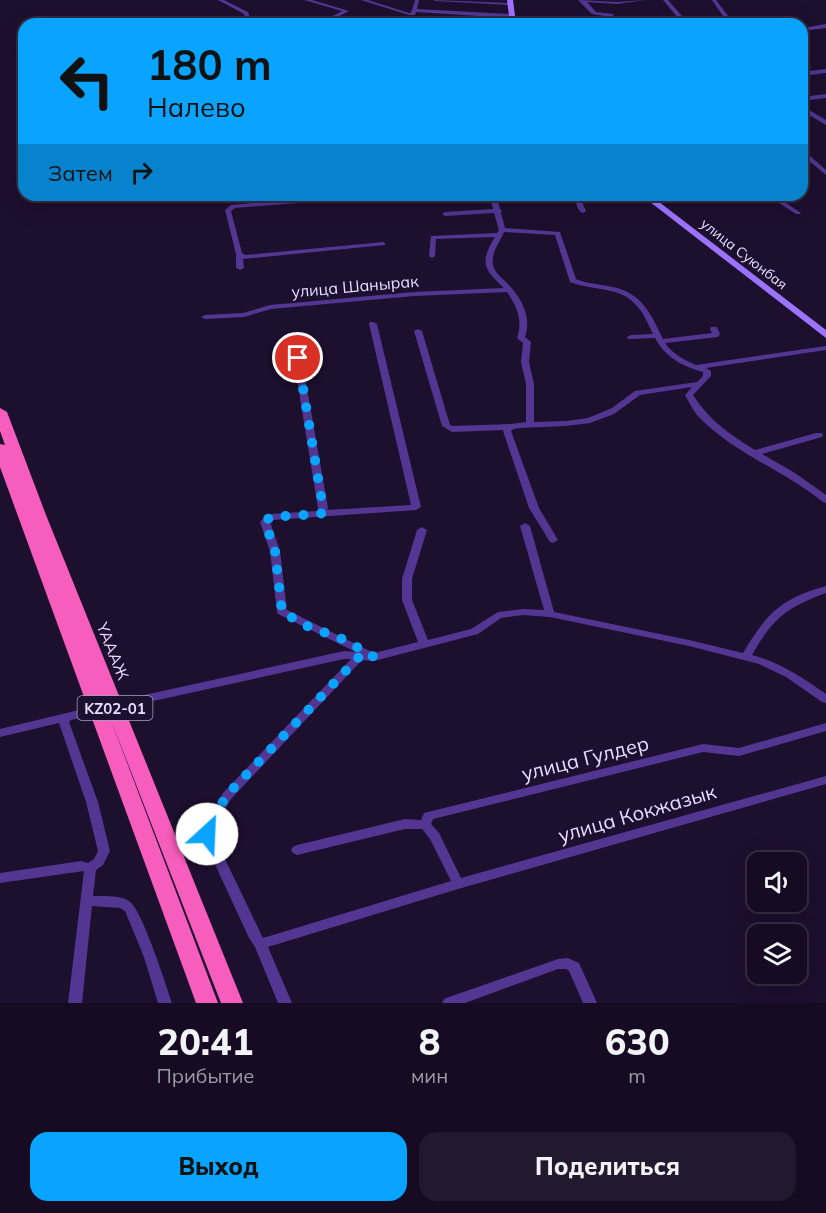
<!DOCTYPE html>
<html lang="ru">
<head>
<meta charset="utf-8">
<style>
  :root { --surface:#160b22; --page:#23192f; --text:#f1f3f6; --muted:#9e9ba5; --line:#352b40; --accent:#08a4ff }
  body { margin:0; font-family:Mulish,sans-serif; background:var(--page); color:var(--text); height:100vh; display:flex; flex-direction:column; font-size:22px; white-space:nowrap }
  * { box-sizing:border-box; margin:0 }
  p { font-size:20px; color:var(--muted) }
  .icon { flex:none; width:33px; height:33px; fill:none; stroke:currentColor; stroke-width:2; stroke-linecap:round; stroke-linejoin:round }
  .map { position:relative; height:1003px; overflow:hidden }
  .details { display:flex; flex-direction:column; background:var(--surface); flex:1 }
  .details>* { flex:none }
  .hud { position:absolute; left:18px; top:18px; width:790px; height:183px; border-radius:18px; box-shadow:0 6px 24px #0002,0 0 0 2px var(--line); background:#08a4ff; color:#111; overflow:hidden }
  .buttons { position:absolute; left:747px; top:852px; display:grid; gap:12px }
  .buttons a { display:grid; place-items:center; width:60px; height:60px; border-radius:12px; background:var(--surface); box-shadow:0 6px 24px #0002,0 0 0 2px var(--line); font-size:30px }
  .pin { position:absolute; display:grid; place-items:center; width:51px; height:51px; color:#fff; margin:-26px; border:3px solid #fff; border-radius:50%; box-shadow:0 2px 6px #0007 }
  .me { position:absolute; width:66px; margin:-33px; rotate:25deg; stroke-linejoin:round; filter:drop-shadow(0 0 4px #0008) }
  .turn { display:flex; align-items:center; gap:21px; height:126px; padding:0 30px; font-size:27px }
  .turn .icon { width:78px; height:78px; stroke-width:2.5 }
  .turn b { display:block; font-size:42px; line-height:51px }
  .then { display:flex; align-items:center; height:57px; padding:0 30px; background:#0003; gap:12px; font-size:22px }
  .eta { display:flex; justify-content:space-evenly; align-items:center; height:102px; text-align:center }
  .eta b { font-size:36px; font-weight:800; line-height:42px }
  .action { display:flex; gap:12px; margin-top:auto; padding:12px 30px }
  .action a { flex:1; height:69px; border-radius:18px; background:var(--accent); color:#111; font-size:24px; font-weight:800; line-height:69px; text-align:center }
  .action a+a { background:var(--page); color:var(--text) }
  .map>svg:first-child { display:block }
</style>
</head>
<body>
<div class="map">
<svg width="826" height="1003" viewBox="0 0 826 1003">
  <rect width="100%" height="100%" fill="#1d0f2e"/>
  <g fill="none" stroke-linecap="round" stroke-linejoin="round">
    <g fill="#523691" fill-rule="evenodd">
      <path d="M218,0H224L248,12L250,18L262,24H255L246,20L244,14Z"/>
      <path d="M304,0H312L349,11L325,24H318L342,11Z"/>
      <path d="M361,0H368L409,13H411L415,0H419L417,9L512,14L515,16L512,18L416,12L415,15H409Z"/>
      <path d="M433,0L510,3L512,4L510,5L435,1Z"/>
      <path d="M578,0L617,2L646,0L617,4L587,2L596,12L613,14L614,15L611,17L592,14Z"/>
      <path d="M663,0H668L689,24H683Z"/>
      <path d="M712,0H716L732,21L731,22H727Z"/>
      <path d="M381,19L384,21L380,24H373Z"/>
      <path d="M826,24V28L802,31V28Z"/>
      <path d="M826,69V73L802,76V72Z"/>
      <path d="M826,94V98L802,101V97Z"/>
      <path d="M802,106L826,120V125L802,111Z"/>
      <path d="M802,149L826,170V175L802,155Z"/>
      <path d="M348,195H376L373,197L235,208L231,211L242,253L246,255L383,242L385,243V245L243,259L244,268L240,270L236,268V254L225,210L231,205Z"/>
      <path d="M490,195H496L500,209L502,211L501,213L505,228L560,232L576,279C588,284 600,284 613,287C642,293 651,314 663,339L712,333L710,329L711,327H717L720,334L718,337L665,343C673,354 684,360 696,365L826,346V350L706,368L711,371V376L693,395C709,420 730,435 755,450L816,433H822L823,435L822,437L762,454L795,473L826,495V503L823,502C784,470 732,453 697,415C692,409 689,402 685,395L692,387L640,395L614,414L590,423L566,426L519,428L514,429L511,431L539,508L558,540L553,543L550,542L529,508L503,431L504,430L452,432L442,426L414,331L418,329L422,331L450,425L453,426L511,424L526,422V384L521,362L523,343L517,338C523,321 517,306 507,292L414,296L271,309L244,317L205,319L201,317L205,315L243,313L270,305L414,292L504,288C484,269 479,263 495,237L436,239L435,256L432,258L429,256L431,236L497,233L499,230L494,213L445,216L442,214L445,212L493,209ZM504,232L555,235L570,282C592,291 620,286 636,305C644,313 648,324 653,334L631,335L627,337L628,339L655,338C666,358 682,366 703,372V376L697,382L635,391L612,408L588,418L566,421L534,422V384L529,362L531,342L525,337C532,318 522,299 509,285C501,276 491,272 493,258C494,248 501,240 504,232Z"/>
      <path d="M576,195H582L581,200L586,211L585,212L583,213C577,211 575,201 576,195Z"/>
      <path d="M767,195H774L801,213L800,214H796Z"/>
      <path d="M370,322H373L377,324L421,507L416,510L273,520L270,522L280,551L287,610L374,653L418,642L402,600V579L417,530L422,527L427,530L412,579V600L428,640L471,629L498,612L523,609L544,610L520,526L525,523L530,526L554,612L689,640L743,653C767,613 780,599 826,586V593C786,608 774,617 752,655C780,662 803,678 826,694V703L822,702L786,677L759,664L689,646L550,617L523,615L501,618L478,634L374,661L362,660L231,799L217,822L213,834L263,938L451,881L430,839L422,829H405L297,855L293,853L291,850L293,847L297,845L405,819L421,820L424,813L428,812L703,744L739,748L826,723V731L739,756L703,752L433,819L431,824L439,833L461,878L826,776V784L458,889L268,947L292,1003H278L255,947L249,938L201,834L205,821L223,793L351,659H344L126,707L122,706L121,703L122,700L126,699L344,651L356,652L278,614L277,612L270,551L260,522L267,515L270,514L317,511L318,508L290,337L294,335L298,337L328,508L327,510L411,505L369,324Z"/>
      <path d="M83,709L87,710L88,713L87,716L71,720L69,722L98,802L110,851L103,865L96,870L93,896C104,896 120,895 129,901C142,909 166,985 172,1003H158L144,957L125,911L120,908L92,906L82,1003H68L84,871L0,883V873L81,861L88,863L94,859L98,851L86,802L59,723L0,737V729Z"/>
      <path d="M568,958L579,963L597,1003H583L569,971L566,969H558L465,1003H442L444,999L449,997L558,959Z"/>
    </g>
    <g fill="#9c73ff" fill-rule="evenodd">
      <path d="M507,0H513L516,24H510Z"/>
      <path d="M641,195H650L826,330V338Z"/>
    </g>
    <path fill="#f65dbc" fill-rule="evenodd" d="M0,408L7,412L46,515L243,1003H221L109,715L218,1003H196L0,467V444L5,445L0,431Z"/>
  </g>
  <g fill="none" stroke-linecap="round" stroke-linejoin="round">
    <path stroke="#08a4ff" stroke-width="10" stroke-dasharray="0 18" d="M207,834L211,821L227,795L360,656L374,657L345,640L307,626L282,612L275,551L265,522L270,517L321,514L323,508L298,358"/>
  </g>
  <g text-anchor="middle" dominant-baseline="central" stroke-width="4.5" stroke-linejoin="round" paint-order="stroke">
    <g font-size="14" fill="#e9dcff" stroke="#1d0f2e">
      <text transform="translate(744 254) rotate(38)">улица Суюнбая</text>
    </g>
    <rect fill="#1d0f2e" stroke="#ac9ec0" stroke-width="1.5" x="77.5" y="696" width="75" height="24" rx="4.5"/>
    <g font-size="15" font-weight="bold" fill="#e9dcff">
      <text x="115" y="708">KZ02-01</text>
    </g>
    <g font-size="16" fill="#e9dcff" stroke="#1d0f2e">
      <text transform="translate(355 286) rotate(-5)">улица Шанырак</text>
      <text transform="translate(113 651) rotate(68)">ҮАААЖ</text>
    </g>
    <g font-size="20" fill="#e9dcff" stroke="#1d0f2e">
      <text transform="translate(585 758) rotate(-14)">улица Гулдер</text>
      <text transform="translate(637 813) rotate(-16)">улица Кокжазык</text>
    </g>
  </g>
</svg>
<div class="buttons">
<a><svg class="icon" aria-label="sound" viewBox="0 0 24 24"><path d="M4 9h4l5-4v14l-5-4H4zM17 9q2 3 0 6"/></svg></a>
<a><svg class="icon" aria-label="layers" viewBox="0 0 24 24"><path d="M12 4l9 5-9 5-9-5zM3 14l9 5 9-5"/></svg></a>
</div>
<div class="pin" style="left:298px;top:358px;background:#d93025"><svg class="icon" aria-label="arrive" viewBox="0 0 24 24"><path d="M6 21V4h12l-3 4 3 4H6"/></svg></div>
<svg class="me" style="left:207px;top:834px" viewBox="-20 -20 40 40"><circle r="19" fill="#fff"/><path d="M0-13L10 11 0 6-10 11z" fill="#08a4ff"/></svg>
<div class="hud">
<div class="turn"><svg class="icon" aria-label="left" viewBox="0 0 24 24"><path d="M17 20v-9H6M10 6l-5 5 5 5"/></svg><div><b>180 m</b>Налево</div></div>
<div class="then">Затем<svg class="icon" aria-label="right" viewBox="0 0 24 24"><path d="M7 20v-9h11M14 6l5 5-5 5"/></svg></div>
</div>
</div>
<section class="details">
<div class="eta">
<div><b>20:41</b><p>Прибытие</p></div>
<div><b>8</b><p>мин</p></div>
<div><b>630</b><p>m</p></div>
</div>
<div class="action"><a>Выход</a><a>Поделиться</a></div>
</section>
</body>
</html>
